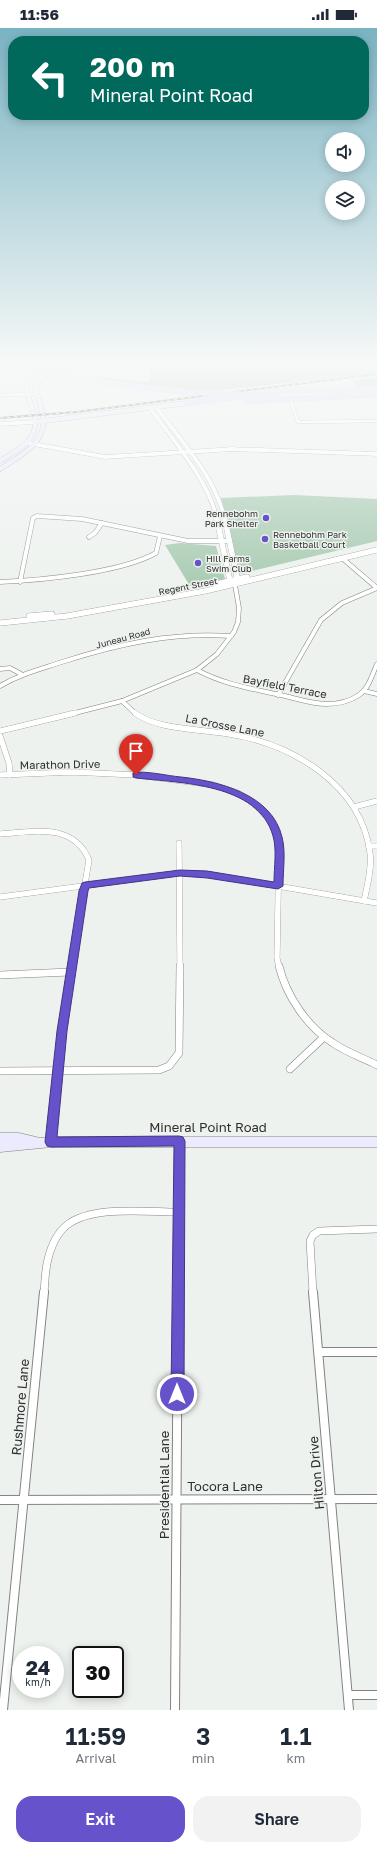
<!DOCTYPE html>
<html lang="en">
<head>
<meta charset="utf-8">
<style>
  :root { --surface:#fff; --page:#f2f2f3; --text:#1f2937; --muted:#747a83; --accent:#6652cb }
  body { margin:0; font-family:"Golos Text",sans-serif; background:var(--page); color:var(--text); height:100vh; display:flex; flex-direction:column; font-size:15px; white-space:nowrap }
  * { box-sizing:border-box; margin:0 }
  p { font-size:13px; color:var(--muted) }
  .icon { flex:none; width:22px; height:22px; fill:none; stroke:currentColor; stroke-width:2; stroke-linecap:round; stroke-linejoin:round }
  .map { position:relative; height:1682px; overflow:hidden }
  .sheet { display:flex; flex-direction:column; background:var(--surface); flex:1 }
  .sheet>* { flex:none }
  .banner { position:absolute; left:8px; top:8px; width:361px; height:84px; border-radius:16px; box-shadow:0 2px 10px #0003; background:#00695c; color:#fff; overflow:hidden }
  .fabs { position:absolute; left:325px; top:104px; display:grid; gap:8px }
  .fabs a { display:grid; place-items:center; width:40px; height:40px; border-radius:50%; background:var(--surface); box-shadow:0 2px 10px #0003; font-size:20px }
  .speed { position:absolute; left:12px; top:1618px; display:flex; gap:8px; font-size:20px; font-weight:700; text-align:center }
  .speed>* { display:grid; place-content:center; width:52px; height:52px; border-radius:50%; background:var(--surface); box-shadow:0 2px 10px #0003; line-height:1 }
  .speed small { font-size:10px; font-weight:400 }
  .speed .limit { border:2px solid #111; border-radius:6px; background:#fff; color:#111 }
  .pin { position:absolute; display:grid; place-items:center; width:34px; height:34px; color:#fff; margin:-41px -17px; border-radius:50% 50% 50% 0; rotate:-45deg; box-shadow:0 0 4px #0007 }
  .pin .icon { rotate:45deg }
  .me { position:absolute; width:44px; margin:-22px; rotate:0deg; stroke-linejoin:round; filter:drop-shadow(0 0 3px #0008) }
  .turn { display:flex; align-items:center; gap:14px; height:84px; padding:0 16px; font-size:18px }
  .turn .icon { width:52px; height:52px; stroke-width:2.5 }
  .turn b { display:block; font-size:28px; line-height:34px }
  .eta { display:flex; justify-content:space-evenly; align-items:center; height:68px; text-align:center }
  .eta b { font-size:24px; font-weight:600; line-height:28px }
  .primary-button { display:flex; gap:8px; margin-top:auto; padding:8px 16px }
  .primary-button a { flex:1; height:46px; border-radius:16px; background:var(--accent); color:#fff; font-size:16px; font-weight:600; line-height:46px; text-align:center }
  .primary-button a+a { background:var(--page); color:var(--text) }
  .status { display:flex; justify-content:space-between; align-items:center; height:28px; padding:0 20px; background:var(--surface); direction:ltr }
  .status svg { height:11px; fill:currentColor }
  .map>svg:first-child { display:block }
</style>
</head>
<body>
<div class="status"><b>11:56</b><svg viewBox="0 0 49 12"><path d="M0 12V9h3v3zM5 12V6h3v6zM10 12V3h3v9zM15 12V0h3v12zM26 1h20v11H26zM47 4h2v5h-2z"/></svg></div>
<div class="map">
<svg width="377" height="1682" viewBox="0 0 377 1682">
  <rect width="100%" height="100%" fill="#eef2ef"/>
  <g fill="#a6cab0">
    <path d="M205,333H377V345L204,364L148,359L86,348L148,354L152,338L204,339Z"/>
    <path d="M377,349V359H355L353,352Z"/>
    <path d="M294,467L377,471V513L239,546L221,470Z"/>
    <path d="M180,515L216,518L225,551L190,558L165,517Z"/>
  </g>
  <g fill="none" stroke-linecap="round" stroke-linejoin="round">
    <g stroke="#818482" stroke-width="3.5">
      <g id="minor-far4">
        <path d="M72,333L103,337H179L182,336V333"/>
        <path d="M0,335L2,333"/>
        <path d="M0,367L37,366"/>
        <path d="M290,372L298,394L377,393"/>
      </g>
    </g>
    <g stroke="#818482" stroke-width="5">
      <g id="minor-far3">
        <path d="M89,509L95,505L102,495"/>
        <path d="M342,530L377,560"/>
        <path d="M0,554C42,552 120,545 156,525L160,508"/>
        <path d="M20,554L33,490L37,488L82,491L188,513H229"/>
        <path d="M0,641L10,640L21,646"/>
        <path d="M197,642C225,657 254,661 285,668C298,671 312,676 327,676C338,676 350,673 359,667C369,660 372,647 377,636"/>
        <path d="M0,658C20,646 41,641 62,634C118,616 172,604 231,608"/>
        <path d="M364,663L377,666"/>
        <path d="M278,667L321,592L342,575L377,560"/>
        <path d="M122,673L136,686"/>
        <path d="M71,686L122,673L197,642L217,626L234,604L238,594L239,580L235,557"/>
      </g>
    </g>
    <g stroke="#818482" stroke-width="6">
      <g id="minor-far2">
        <path d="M135,685C157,702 202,701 229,706C292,716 361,756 370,825C372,841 367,858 364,873"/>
        <path d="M0,703L75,685"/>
        <path d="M0,708L9,735L10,747"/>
        <path d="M0,747L72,744L136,747L214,757L238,765L252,774L272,794L279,816L277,930L279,939"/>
        <path d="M354,779L377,773"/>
        <path d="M0,806C34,804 73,794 89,832L71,939"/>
        <path d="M179,815L180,939"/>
        <path d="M369,818H377"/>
        <path d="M0,869L180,845L207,846L377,875"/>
      </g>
    </g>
    <g stroke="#818482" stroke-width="8">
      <g id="minor-far1">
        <path d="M279,938C286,967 307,999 333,1015C346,1024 363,1030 377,1037"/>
        <path d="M0,947L70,944"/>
        <path d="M290,1041L324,1009"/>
        <path d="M0,1043L159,1042L169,1038L179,1025L180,938"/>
        <path d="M51,1114L57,1042L71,938"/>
        <path d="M44,1265C45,1254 45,1242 48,1231C51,1219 57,1205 67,1197C92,1177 147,1184 178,1184"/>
        <path d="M178,1265L179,1113"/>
        <path d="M313,1265L310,1213L313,1207L319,1203L377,1201"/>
      </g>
    </g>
    <g stroke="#818482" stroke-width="10">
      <g id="minor">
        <path d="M313,1264L349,1682"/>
        <path d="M319,1324H377"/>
        <path d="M0,1472L377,1471"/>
        <path d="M348,1667H377"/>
        <path d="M3,1682L44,1264"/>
        <path d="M175,1682L178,1264"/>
      </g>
    </g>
    <g stroke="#818482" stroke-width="4.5">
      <g id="tertiary-far1">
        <path d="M150,380C171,409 209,454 216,488"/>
        <path d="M157,380C182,414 213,446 224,488"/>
        <path d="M0,396L35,394"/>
        <path d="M28,415L105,429L234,421"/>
        <path d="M229,421L377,426"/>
      </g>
    </g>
    <g stroke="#818482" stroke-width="6">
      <g id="tertiary">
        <path d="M216,487L230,553L233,556"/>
        <path d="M224,487L237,549L236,555"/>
        <path d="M216,556L247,549"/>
        <path d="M29,588L52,586"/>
        <path d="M0,595L67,588L205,563L377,522"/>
      </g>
    </g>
    <g stroke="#818482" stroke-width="5">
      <g id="secondary-far1">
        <path d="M35,394L188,375"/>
        <path d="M0,433C19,421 41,411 34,385C31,376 27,367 26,358L30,353L41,346"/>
        <path d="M0,441C19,428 47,416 43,389C42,378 37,368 35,358L42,350L54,343"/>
      </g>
    </g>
    <g stroke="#818482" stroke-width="11">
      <g id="secondary">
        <path d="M0,1110H19L36,1114"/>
        <path d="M0,1119L51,1114H377"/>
      </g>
    </g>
    <g stroke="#cdcdcd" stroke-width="6">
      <g id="primary">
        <path d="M6,333C71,352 137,360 204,365"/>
        <path d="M344,368L377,367"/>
        <path d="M248,373L349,368"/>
        <path d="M188,375L291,362L377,361"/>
      </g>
    </g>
    <use href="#minor-far4" stroke="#fff" stroke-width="3"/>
    <use href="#minor-far3" stroke="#fff" stroke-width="4"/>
    <use href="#minor-far2" stroke="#fff" stroke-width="5.5"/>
    <use href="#minor-far1" stroke="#fff" stroke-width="7"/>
    <use href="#minor" stroke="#fff" stroke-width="8"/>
    <use href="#tertiary-far1" stroke="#fff" stroke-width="4"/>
    <use href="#tertiary" stroke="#fff" stroke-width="5.5"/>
    <use href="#secondary-far1" stroke="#ecebfe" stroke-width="4.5"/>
    <use href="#secondary" stroke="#ecebfe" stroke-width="10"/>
    <use href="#primary" stroke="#d8d7fd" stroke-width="5.5"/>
    <g stroke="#616261" stroke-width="2">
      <path id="rail" d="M0,390L76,384L377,346"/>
    </g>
    <use href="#rail" stroke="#eef2ef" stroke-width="1" stroke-dasharray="3.5" stroke-linecap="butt"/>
    <g stroke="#cdcdcd" stroke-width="6" stroke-linecap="butt">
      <path id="primary-bridge" d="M204,365L273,368"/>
    </g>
    <use href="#primary-bridge" stroke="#d8d7fd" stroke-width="5.5"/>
  </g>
  <linearGradient id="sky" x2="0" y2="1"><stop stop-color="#7ab3c2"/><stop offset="0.59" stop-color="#f7f9f8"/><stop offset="1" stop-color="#f7f9f8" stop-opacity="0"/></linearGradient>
  <rect width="377" height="569" fill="url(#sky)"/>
  <path fill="#6652cb" stroke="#423584" d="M133,745C144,742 168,748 181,749C218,753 272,766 282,809C286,824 283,842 283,858L278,861L207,850L180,848L89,860L88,863L67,1003L57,1109L179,1108L183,1109L185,1113L184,1366L182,1371L177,1373L173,1371L171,1366L174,1118L51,1119L47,1118L45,1114L57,1003L79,863L82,855L85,854L180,842L207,843L274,854C274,839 277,822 273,808C258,755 180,755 136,750L133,749Z"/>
  <g fill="#6652cb" stroke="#eef2ef" stroke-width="1.5">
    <circle cx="266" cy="490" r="4"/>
    <circle cx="265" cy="511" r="4"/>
    <circle cx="198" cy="535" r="4"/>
  </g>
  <g text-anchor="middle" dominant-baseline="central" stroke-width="3" stroke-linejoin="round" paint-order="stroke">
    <g font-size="9" fill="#2e2f2e" stroke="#eef2ef" text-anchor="start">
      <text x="258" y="485" text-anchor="end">Rennebohm<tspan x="258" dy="10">Park Shelter</tspan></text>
      <text x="273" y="506">Rennebohm Park<tspan x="273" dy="10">Basketball Court</tspan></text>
      <text x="206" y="530">Hill Farms<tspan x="206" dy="10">Swim Club</tspan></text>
    </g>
    <g font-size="9" fill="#2e2f2e" stroke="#eef2ef">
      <text transform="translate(188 558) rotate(-11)">Regent Street</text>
      <text transform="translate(123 610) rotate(-15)">Juneau Road</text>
    </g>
    <g font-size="11" fill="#2e2f2e" stroke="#eef2ef">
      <text transform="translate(285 658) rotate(11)">Bayfield Terrace</text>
      <text transform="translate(225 697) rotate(11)">La Crosse Lane</text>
      <text transform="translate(60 736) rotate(-1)">Marathon Drive</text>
    </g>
    <g font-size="13" fill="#2e2f2e" stroke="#eef2ef">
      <text x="208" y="1099">Mineral Point Road</text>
      <text transform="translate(20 1379) rotate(-85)">Rushmore Lane</text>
      <text transform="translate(316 1445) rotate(-95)">Hilton Drive</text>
      <text transform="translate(164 1457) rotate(-90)">Presidential Lane</text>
      <text x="225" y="1458">Tocora Lane</text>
    </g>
  </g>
</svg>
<div class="fabs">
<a><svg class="icon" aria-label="sound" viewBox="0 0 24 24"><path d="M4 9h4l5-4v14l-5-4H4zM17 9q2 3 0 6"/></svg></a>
<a><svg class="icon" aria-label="layers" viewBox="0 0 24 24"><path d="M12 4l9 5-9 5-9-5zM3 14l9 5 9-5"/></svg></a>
</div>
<div class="speed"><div>24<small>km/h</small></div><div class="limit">30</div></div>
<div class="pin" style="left:136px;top:747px;background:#d93025"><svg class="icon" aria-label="arrive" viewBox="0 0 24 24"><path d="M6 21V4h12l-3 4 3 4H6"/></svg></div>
<svg class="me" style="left:177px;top:1366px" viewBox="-20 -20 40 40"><circle r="17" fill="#6652cb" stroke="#fff" stroke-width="3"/><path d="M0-11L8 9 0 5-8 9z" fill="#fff"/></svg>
<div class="banner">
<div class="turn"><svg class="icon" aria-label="left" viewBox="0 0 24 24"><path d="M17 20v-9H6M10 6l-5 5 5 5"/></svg><div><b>200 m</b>Mineral Point Road</div></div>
</div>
</div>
<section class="sheet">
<div class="eta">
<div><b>11:59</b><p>Arrival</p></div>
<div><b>3</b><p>min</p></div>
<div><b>1.1</b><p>km</p></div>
</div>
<div class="primary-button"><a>Exit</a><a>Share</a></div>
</section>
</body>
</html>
